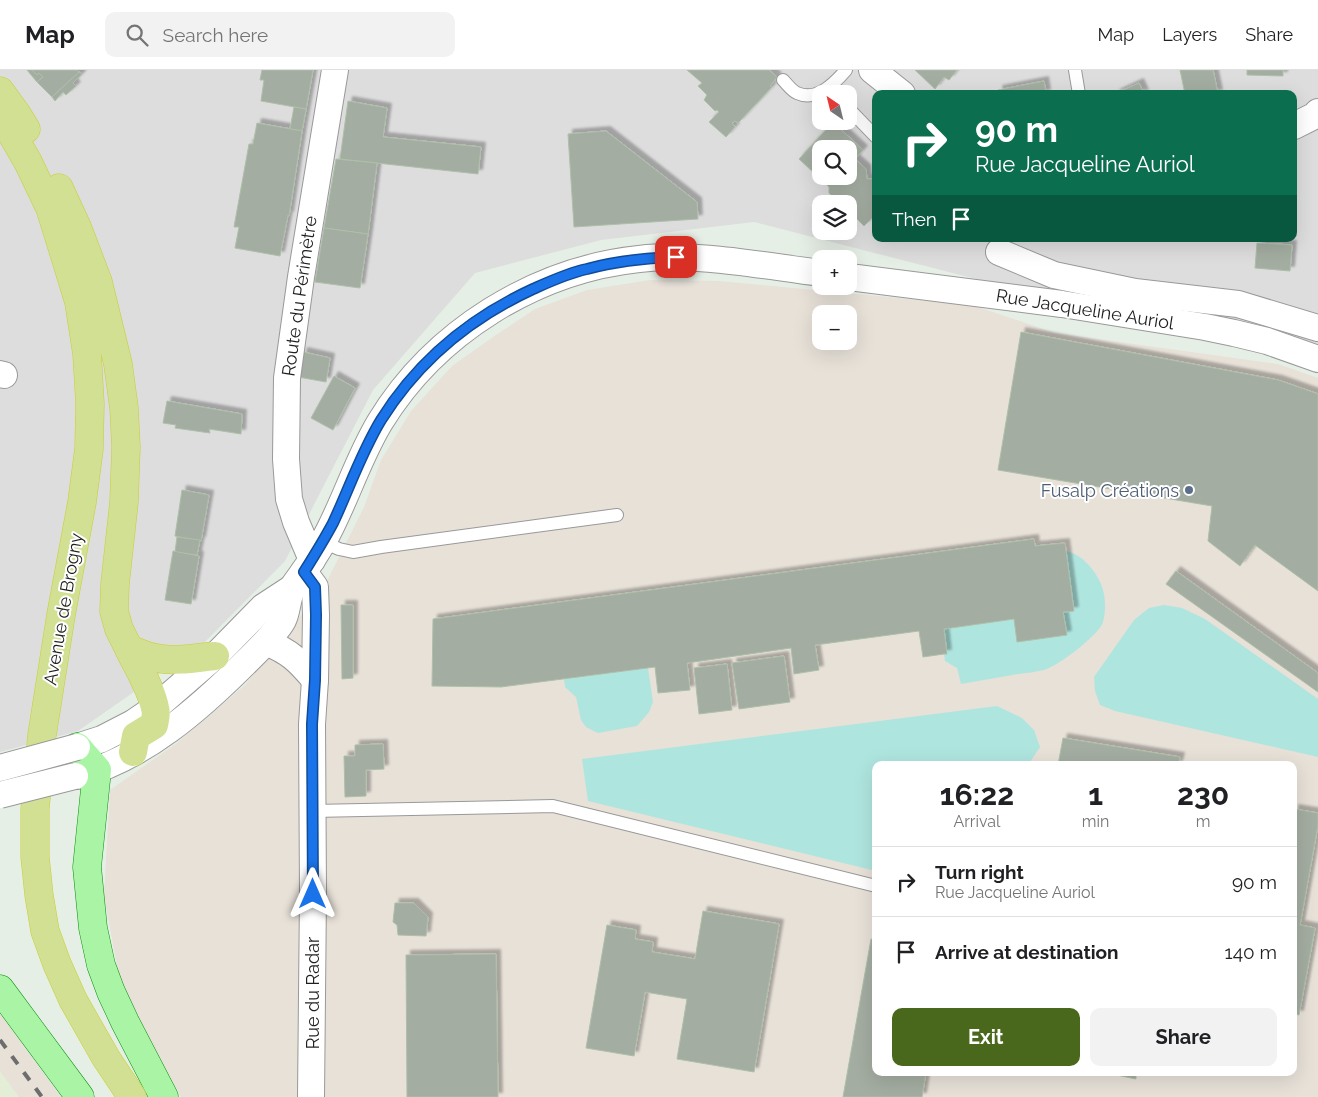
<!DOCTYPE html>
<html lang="en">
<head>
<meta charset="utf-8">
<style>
  :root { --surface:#fff; --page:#f2f2f2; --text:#202124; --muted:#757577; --line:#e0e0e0; --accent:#4a681b }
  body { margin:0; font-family:Raleway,sans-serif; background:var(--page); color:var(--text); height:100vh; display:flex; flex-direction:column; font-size:19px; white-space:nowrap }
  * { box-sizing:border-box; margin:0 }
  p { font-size:16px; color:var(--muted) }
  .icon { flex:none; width:28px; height:28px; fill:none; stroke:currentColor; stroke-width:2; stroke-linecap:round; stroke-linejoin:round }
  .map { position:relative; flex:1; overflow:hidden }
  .side { position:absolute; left:872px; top:691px; width:425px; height:315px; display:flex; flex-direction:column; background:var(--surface); border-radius:10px; box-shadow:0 5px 20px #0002 }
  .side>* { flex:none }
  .hud { position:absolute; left:872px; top:20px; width:425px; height:152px; border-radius:10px; box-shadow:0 5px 20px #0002; background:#0b6e4f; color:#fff; overflow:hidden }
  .needle { width:32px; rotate:325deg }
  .controls { position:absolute; left:812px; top:15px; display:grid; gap:10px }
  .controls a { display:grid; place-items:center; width:45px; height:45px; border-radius:10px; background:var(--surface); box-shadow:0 5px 20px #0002; font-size:25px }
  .pin { position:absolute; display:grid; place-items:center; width:42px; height:42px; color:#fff; margin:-21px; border-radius:10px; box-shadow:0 2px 8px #0006 }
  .me { position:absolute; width:55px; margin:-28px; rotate:0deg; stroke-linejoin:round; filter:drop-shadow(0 0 4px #0008) }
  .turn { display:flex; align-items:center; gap:18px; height:105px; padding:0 20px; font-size:22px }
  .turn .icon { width:65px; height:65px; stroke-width:2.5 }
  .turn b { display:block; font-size:35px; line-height:42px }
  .then { display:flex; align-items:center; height:48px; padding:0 20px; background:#0003; gap:10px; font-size:19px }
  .eta { display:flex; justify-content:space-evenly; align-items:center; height:85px; text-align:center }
  .eta b { font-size:30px; font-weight:700; line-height:35px }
  .primary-button { display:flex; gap:10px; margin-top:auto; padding:10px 20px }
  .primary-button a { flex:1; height:58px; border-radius:10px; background:var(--accent); color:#fff; font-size:20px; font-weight:700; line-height:58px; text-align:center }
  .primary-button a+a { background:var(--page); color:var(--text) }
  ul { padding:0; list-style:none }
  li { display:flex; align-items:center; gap:15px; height:70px; padding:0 20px; border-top:1px solid var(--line) }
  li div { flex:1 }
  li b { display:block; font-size:19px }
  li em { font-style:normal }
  header { display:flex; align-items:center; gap:30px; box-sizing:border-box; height:70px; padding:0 25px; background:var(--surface); border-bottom:1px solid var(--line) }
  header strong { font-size:24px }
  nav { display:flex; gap:28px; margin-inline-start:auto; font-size:18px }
  .search { width:350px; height:45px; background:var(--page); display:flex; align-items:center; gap:12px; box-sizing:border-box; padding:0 18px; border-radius:10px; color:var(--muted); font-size:19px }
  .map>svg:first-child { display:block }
</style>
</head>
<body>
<header>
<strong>Map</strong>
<div class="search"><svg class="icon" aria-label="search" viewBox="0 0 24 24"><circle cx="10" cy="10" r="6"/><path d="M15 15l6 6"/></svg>Search here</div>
<nav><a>Map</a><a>Layers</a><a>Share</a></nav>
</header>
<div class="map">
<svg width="1318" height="1027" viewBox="0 0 1318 1027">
  <defs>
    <filter id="shadow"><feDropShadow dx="4.5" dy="-4.5" stdDeviation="1" flood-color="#0004"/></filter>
  </defs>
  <rect width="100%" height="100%" fill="#e6efe6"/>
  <path fill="#dcdddc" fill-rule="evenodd" d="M0,0H1318V297L754,152L601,170L475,203L373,320L285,491L204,573L78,661L0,682ZM821,24H849V51H821ZM876,24H1294V169H876ZM821,79H849V106H821ZM821,134H849V161H821Z"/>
  <path fill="#e4eed6" d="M0,1001L19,1027H0Z"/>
  <g fill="#e7e1d8" fill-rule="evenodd">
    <path d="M650,210L719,211L972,235L1055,263L1278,294L1318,308V1027H181L131,934L118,901L104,826L110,720L177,673L245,615L325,515L364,437L381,390L411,341L452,296L493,267L535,239L587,220ZM821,244H849V271H821ZM876,695H1294V1002H876Z"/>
    <path d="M0,944L58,1023L61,1027H19L0,1001Z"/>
  </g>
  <g fill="#afe5df">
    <path d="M1066,481C1082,484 1095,500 1101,514C1106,526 1106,540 1103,552C1099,565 1058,596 1044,600C1036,602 1026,603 1018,604C999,607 980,611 961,614L957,598L945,591L944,584H946L944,559L1014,549L1017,572L1067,565L1063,542L1074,541Z"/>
    <path d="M1164,535L1182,538L1205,549L1318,629V687L1115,641L1100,635L1095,621L1094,607L1134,550L1149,538Z"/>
    <path d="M648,598L653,632L649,642L637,656L598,663L586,657L581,650L576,627L565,617L564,609Z"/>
    <path d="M997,636L1022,648L1034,660L1040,677L1028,695H876V801L588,731L582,689Z"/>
  </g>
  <g fill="#a4ada1" stroke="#adbfa9" fill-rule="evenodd" filter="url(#shadow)">
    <path d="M27,0H32L37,5L39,3L43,7L37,12Z"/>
    <path d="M32,0H77L79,2L52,27L37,12L43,7L39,3L37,5Z"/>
    <path d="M262,0H313L306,39L261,31L264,10H260Z"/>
    <path d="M687,0H769L777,7L770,16L772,17L738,53L735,51L732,53L735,57L726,67L709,52L719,42L717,40L715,41L704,30L707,25L698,16L702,13Z"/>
    <path d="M915,0H957L949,10L944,7L935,19Z"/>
    <path d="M1180,0H1213L1218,24H1185Z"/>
    <path d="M1247,0H1283V6L1247,5Z"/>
    <path d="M79,2L82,4L73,13L76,16L66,25L63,22L55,31L52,27Z"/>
    <path d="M1044,11L1046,24H999L998,20Z"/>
    <path d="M1139,13L1144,24H1115Z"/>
    <path d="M348,31L387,38L383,67L481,77L478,104L340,89Z"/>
    <path d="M294,37L306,39L302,61L290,59Z"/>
    <path d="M833,52L863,80L855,89L866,99L867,109H871L876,104V144L864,156L849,141V134H841L829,123V117L799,89ZM821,79H849V106H821Z"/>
    <path d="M257,53L302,61L289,146L288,145L280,186L235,178L239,157H234L249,74H253Z"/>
    <path d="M606,61L697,132L698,149L574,157L568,64Z"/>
    <path d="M336,89L377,93L368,164L324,158Z"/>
    <path d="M324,158L368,164L360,218L315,212Z"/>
    <path d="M1257,173L1292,175L1290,201L1255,198Z"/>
    <path d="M1021,262L1278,310L1318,324V521L1255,475L1240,496L1208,471L1212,436L998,400Z"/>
    <path d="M303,282L330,288L326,312L298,307Z"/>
    <path d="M334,306L355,318L333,360L311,348Z"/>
    <path d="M167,331L242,344L241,364L209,359L210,363L175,358L176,355L163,353Z"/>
    <path d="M182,420L209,425L201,471L175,466Z"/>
    <path d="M177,467L200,470L197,485L175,482Z"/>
    <path d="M1034,469L1035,476L1065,473L1074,541L1063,542L1067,565L1017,572L1014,549L944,559L947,584H944L923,587L919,561L815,575L819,600L794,604L791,578L687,593L690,620L658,623L655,597L501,617L432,616L433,549Z"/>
    <path d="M173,481L199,486L191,534L165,530Z"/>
    <path d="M1176,501L1318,603V622L1166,514Z"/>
    <path d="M341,535H353V608L342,609Z"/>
    <path d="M784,586L790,632L739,639L732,593Z"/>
    <path d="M727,594L732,640L699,644L694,598Z"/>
    <path d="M1063,668L1180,687L1178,695H1058Z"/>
    <path d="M383,674L384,699L366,700V726L345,727L344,686H355V675Z"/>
    <path d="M1294,739L1318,743V755L1300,855L1315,858L1299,945L1294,944Z"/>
    <path d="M395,833H414L428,847L426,866L398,865L397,855L393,852Z"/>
    <path d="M703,841L779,854L754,1002L677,989L687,929L645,922L634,986L586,978L607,855L636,860L635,869L653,872L652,882L695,889Z"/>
    <path d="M871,869L876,870V1002H926L922,1027H843Z"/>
    <path d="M496,884L498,1027H407L406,885Z"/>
    <path d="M1102,1002H1136V1009Z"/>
  </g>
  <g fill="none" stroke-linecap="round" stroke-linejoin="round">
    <g stroke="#999" stroke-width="14">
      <g id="lane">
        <path d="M1075,0L1079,24"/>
        <path d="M783,10C787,14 792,21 797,23C816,32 834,14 846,0"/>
        <path d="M849,39L876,67"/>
        <path d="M323,472L339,479L353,482L381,477L617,445"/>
        <path d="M313,741L553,736L876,816"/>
      </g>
    </g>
    <g stroke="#999" stroke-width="28">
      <g id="street">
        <path d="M872,0L902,24"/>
        <path d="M1294,56L1314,46L1318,42"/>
        <path d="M999,182L1054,205L1135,222L1238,234L1318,258"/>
        <path d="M849,207L1062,234L1205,257L1234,263L1267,271L1318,289"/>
        <path d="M0,304L4,305"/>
        <path d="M312,490L296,452L289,429L286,389L287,308L301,207L335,0"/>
        <path d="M304,502L315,517L316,545L315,610L312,654L313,824L311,1027"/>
        <path d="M266,572C290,582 298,590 315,610"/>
        <path d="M77,677L102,669L133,653L155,638L215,586L263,537L292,518"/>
        <path d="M77,706C144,688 199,639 247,591C257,581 276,563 283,550C288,540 287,527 293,517C296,512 301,506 304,501C311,492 317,482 323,472C345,433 357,390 380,352C435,262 535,200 639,189C697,182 763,196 821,203"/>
      </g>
    </g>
    <g stroke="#0b8e10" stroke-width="29">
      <g id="primary">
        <path d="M77,677L97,700L87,797L93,858L101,895L111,922L125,952L164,1027"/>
        <path d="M0,919L80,1027"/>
      </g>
    </g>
    <g stroke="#cace32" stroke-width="29">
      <g id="highway">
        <path d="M0,21L16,43L26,59"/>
        <path d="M0,46L9,59L28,92L50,138L64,183L79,232L87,284L90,334L89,379L82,432L61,545L42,665L35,739V787L39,825L45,861L57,894L73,930L106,988L132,1027"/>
        <path d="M59,118L77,157L98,212L118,294L124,338L126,377L124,432L115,514L114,541L119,559L129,579C138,582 147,587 156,588C175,592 196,588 215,586"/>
        <path d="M129,579C138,598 151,618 155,638C157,644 155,649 154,655L136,666L133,682"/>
      </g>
    </g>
    <use href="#lane" stroke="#fff" stroke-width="12"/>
    <use href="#street" stroke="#fff" stroke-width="26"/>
    <use href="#primary" stroke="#aaf5a5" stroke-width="28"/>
    <use href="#highway" stroke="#d2e093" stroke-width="28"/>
    <path stroke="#6d6d6d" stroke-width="4" stroke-dasharray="10 10" stroke-linecap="butt" d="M0,970L42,1027"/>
    <g stroke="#999" stroke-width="28" stroke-linecap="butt">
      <g id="street-bridge">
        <path d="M0,698L77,677"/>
        <path d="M0,725L75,706"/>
      </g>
    </g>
    <use href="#street-bridge" stroke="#fff" stroke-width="26"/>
  </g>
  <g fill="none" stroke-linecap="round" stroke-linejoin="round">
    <g stroke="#114b97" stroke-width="12">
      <path id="route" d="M313,824L312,654L315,610L316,545L315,517L304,502C314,486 324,470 333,453C349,419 361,383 381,350C418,291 470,248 533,219C551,211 568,203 587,199C616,191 646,188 676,187"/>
    </g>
    <use href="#route" stroke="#1a73e8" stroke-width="9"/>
  </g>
  <circle fill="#5c6f8a" stroke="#fff" stroke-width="2" cx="1189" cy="420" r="5"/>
  <g text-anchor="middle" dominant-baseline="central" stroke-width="4" stroke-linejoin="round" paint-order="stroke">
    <g font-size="18" fill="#1f1f1f" stroke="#fff">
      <text transform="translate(299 226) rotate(-82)">Route du Périmètre</text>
      <text transform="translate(1085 239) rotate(9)">Rue Jacqueline Auriol</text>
      <text transform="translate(63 539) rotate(-80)">Avenue de Brogny</text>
      <text transform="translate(312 923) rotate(-90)">Rue du Radar</text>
    </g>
    <g font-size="18" fill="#4e5e75" stroke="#fff" text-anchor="end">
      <text x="1179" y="420">Fusalp Créations</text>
    </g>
  </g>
</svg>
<div class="controls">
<a><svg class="needle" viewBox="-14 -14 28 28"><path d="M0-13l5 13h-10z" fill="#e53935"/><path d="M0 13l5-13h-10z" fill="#757577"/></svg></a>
<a><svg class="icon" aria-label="search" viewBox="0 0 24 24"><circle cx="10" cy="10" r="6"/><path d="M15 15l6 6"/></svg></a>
<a><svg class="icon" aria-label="layers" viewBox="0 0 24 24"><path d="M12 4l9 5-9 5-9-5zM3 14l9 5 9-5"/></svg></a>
<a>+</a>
<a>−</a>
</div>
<div class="pin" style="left:676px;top:187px;background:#d93025"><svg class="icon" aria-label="arrive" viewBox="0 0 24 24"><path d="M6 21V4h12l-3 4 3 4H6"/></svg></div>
<svg class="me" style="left:313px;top:824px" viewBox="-20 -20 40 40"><path d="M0-17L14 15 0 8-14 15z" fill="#1a73e8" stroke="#fff" stroke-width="4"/></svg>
<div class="hud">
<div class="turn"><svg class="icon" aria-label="right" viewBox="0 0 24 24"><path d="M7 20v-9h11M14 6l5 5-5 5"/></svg><div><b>90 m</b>Rue Jacqueline Auriol</div></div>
<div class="then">Then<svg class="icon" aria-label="arrive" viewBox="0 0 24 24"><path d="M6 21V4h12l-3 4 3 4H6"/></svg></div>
</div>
<section class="side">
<div class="eta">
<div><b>16:22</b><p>Arrival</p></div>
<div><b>1</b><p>min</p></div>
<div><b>230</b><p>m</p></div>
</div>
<ul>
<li><svg class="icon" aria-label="right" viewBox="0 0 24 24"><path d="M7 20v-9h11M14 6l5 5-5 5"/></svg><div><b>Turn right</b><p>Rue Jacqueline Auriol</p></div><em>90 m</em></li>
<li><svg class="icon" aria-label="arrive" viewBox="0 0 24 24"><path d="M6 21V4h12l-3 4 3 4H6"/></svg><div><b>Arrive at destination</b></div><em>140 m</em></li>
</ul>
<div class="primary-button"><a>Exit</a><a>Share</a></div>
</section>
</div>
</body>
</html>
